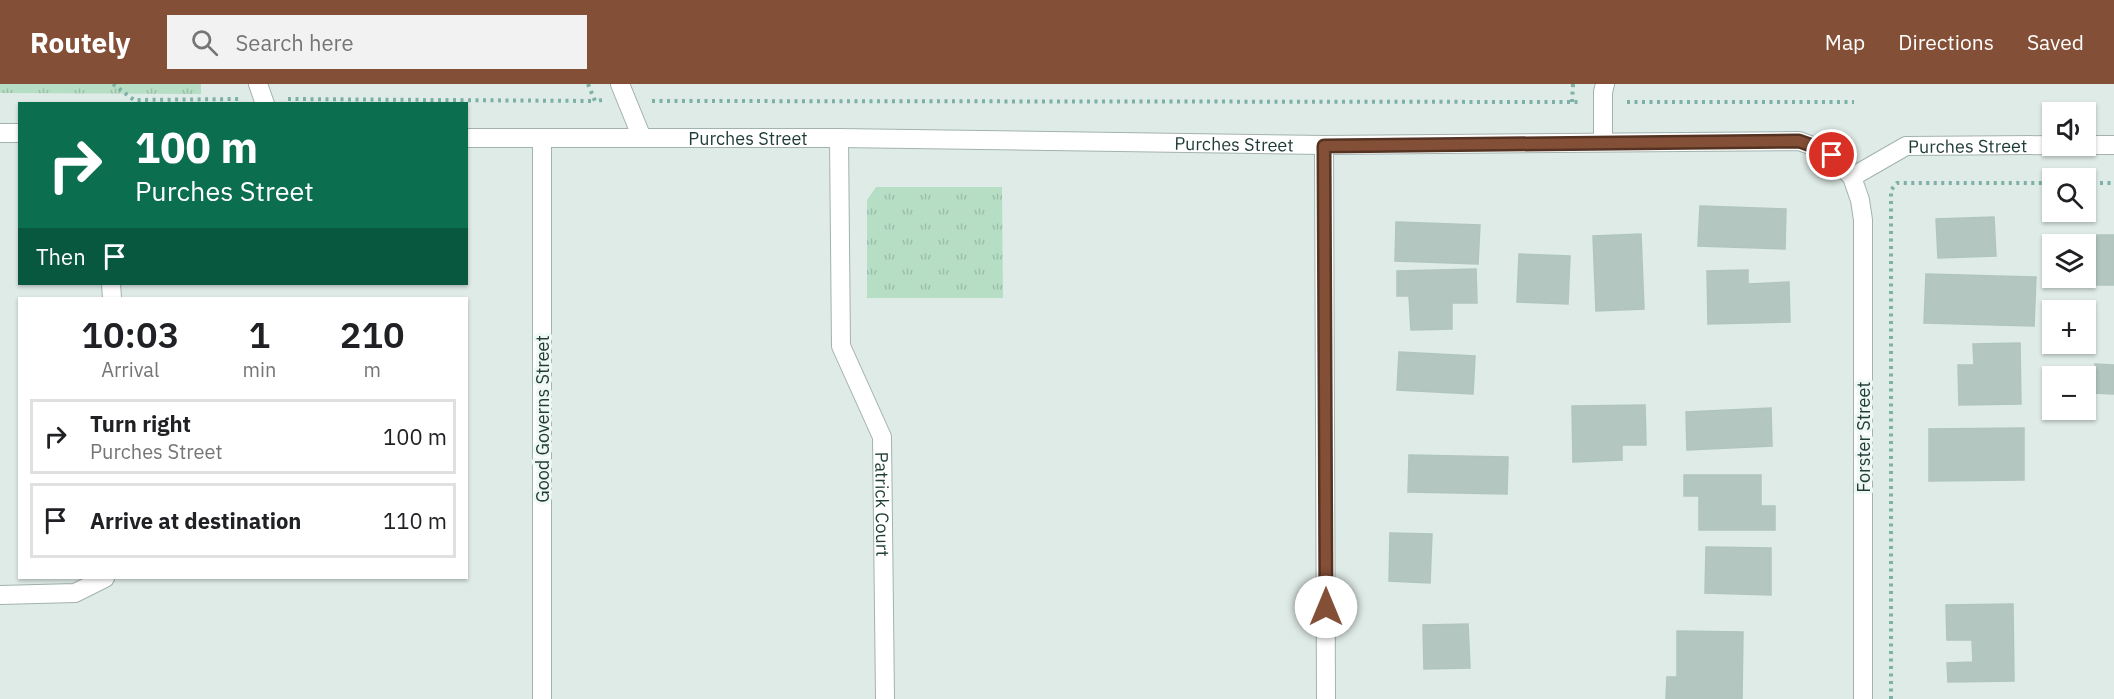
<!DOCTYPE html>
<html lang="en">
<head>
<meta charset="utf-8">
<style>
  :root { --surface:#fff; --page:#f2f2f2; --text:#202124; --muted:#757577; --line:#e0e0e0; --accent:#834f36 }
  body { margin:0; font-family:"IBM Plex Sans",sans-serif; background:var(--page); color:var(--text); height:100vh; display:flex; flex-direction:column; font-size:22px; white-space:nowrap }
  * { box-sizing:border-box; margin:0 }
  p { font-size:20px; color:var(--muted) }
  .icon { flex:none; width:33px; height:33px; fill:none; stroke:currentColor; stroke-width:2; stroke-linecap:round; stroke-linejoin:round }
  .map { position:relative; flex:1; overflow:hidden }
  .drawer { position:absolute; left:18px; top:213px; width:450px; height:282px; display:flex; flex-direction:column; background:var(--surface); border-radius:0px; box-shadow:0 2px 4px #0004 }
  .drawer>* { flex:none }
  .hud { position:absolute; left:18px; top:18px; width:450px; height:183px; border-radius:0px; box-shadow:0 2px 4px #0004; background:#0b6e4f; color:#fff; overflow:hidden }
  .buttons { position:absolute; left:2042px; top:18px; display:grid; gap:12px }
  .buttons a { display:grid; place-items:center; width:54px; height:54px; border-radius:0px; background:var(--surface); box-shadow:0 2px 4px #0004; font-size:30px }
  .pin { position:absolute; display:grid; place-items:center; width:51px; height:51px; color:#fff; margin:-26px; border:3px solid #fff; border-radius:50%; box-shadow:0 2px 6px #0007 }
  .me { position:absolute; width:66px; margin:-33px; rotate:0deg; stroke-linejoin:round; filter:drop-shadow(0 0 4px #0008) }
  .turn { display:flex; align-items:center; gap:21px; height:126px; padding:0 18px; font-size:27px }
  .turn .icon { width:78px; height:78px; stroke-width:2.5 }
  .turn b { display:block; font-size:42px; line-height:51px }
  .then { display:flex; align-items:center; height:57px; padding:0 18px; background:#0003; gap:12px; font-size:22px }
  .eta { display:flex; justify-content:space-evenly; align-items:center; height:102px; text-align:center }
  .eta b { font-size:36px; font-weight:600; line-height:42px }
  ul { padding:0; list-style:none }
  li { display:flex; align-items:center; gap:18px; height:75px; margin:0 12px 9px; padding:0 6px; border:3px solid var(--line); border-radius:0px }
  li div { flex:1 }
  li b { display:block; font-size:22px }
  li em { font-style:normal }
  header { display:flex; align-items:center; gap:36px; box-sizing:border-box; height:84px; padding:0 30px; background:var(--accent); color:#fff }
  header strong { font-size:28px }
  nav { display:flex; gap:33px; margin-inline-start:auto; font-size:21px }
  .search { width:420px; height:54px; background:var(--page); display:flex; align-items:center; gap:15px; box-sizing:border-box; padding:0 21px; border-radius:0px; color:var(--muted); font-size:22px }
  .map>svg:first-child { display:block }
</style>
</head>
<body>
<header>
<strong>Routely</strong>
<div class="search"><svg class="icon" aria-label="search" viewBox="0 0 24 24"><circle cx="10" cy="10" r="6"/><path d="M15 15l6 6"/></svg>Search here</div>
<nav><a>Map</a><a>Directions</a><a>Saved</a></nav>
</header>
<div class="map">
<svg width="2114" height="615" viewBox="0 0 2114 615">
  <defs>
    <pattern id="grass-tufts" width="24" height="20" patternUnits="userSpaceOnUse" patternTransform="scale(1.5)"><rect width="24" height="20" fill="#b6dec5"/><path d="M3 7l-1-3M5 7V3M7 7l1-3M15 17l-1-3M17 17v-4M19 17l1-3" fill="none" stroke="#9cbfaa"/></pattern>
  </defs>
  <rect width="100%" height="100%" fill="#dfebe7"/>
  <g fill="url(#grass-tufts)">
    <path d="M0,0H201V10L0,9Z"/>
    <path d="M876,103H1002L1003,214H867V116Z"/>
  </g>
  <g fill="#b4c6c0" stroke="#b1c5bf" stroke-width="1.5">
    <path d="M1700,122L1786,125L1785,165L1698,162Z"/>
    <path d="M1994,133L1996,172L1938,174L1936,135Z"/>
    <path d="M1396,138L1480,141L1478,180L1395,177Z"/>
    <path d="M1641,150L1644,225L1596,227L1593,152Z"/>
    <path d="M2095,151H2114V201H2096Z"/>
    <path d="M1519,170L1570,172L1568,220L1517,218Z"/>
    <path d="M1476,185L1477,219H1452V245L1411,246L1409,212H1397V187Z"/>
    <path d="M1748,186V200L1789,198L1790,238L1708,240L1707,187Z"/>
    <path d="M1926,190L2036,193L2034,242L1924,239Z"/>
    <path d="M2020,259L2021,320L1959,321L1958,281H1974L1973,260Z"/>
    <path d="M1399,268L1475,272L1473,310L1397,306Z"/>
    <path d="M2095,280L2114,281V310L2094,309Z"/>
    <path d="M1645,321L1646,361H1622V376L1573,378L1572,322Z"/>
    <path d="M1771,324L1772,362L1687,366L1686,328Z"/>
    <path d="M2024,344V396L1929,397V345Z"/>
    <path d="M1409,371L1508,373L1507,410L1408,408Z"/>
    <path d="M1684,391H1761V422H1775V446H1699V412H1684Z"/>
    <path d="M1390,449L1432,450L1430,499L1389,497Z"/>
    <path d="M1706,463L1771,464V511L1705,509Z"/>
    <path d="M2013,520L2014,597L1948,598L1947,579L1973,578L1972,556H1947L1946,521Z"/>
    <path d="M1468,540L1470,584L1424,585L1423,541Z"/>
    <path d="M1677,547L1743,548L1742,615H1666L1667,593H1677Z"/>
  </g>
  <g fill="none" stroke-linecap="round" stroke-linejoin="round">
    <g stroke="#a2b3af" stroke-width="20">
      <g id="minor">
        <path d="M258,0L265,20"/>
        <path d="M620,0L642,54"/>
        <path d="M0,49H20"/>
        <path id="s1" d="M466,54H839L1324,61L1799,57C1826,66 1833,73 1852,93L1906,62L2052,61"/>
        <path id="s2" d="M839,54L841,262L882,353L885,615"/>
        <path d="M1603,58V8L1605,0"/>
        <path d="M1324,61L1326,615"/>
        <path d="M2085,61H2114"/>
        <path d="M1852,93L1860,116L1863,136V615"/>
        <path d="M111,200L112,214"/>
        <path d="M0,511L75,509L105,494"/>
        <path d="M542,615V55"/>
      </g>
    </g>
    <g stroke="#7db1a6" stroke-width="4" stroke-dasharray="3 4.5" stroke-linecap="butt">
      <path d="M113,0L134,16L239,15"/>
      <path d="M588,0L595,17L603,16"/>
      <path d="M288,15L595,17"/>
      <path d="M652,17L1581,18"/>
      <path d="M1572,18L1573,0"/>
      <path d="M1627,18H1854"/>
      <path d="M2085,99H2114"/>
      <path d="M1891,615V106L1897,99H2052"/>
    </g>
    <use href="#minor" stroke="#fff" stroke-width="18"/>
  </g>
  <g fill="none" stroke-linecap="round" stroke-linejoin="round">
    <g stroke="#553323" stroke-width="15">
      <path id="route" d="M1326,523L1324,62L1799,57L1816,63L1832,71"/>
    </g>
    <use href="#route" stroke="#834f36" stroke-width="10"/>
  </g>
  <g text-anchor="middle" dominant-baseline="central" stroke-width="6" stroke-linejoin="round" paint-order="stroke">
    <g font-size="18" fill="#1f3c37" stroke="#eff8f4">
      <text stroke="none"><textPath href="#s1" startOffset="282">Purches Street</textPath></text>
      <text stroke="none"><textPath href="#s1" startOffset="768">Purches Street</textPath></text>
      <text stroke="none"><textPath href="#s1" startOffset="1522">Purches Street</textPath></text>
      <text transform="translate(542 335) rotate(-90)">Good Governs Street</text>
      <text transform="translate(1863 353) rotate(-90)">Forster Street</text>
      <text stroke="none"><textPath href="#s2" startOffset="375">Patrick Court</textPath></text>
    </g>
  </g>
</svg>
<div class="buttons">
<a><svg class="icon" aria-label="sound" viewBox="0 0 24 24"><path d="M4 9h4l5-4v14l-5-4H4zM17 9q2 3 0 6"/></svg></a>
<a><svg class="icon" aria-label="search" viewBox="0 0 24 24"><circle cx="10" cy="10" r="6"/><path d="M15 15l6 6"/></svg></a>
<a><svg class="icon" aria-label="layers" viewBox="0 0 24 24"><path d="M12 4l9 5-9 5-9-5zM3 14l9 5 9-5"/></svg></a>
<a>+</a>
<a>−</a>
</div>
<div class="pin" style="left:1832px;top:71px;background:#d93025"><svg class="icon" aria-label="arrive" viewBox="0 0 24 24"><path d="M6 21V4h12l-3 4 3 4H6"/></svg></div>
<svg class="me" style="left:1326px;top:523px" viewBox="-20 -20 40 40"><circle r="19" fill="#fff"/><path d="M0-13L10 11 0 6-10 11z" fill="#834f36"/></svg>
<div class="hud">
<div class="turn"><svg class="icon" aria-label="right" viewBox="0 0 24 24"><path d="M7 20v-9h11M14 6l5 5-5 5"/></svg><div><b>100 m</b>Purches Street</div></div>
<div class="then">Then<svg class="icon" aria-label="arrive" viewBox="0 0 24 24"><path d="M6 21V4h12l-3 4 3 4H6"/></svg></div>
</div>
<section class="drawer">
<div class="eta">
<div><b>10:03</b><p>Arrival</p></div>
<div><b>1</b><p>min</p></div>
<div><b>210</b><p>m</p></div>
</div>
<ul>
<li><svg class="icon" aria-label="right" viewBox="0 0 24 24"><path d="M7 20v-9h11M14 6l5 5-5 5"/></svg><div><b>Turn right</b><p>Purches Street</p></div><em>100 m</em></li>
<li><svg class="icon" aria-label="arrive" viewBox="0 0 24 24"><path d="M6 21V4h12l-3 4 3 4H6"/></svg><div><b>Arrive at destination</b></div><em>110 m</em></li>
</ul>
</section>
</div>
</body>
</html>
